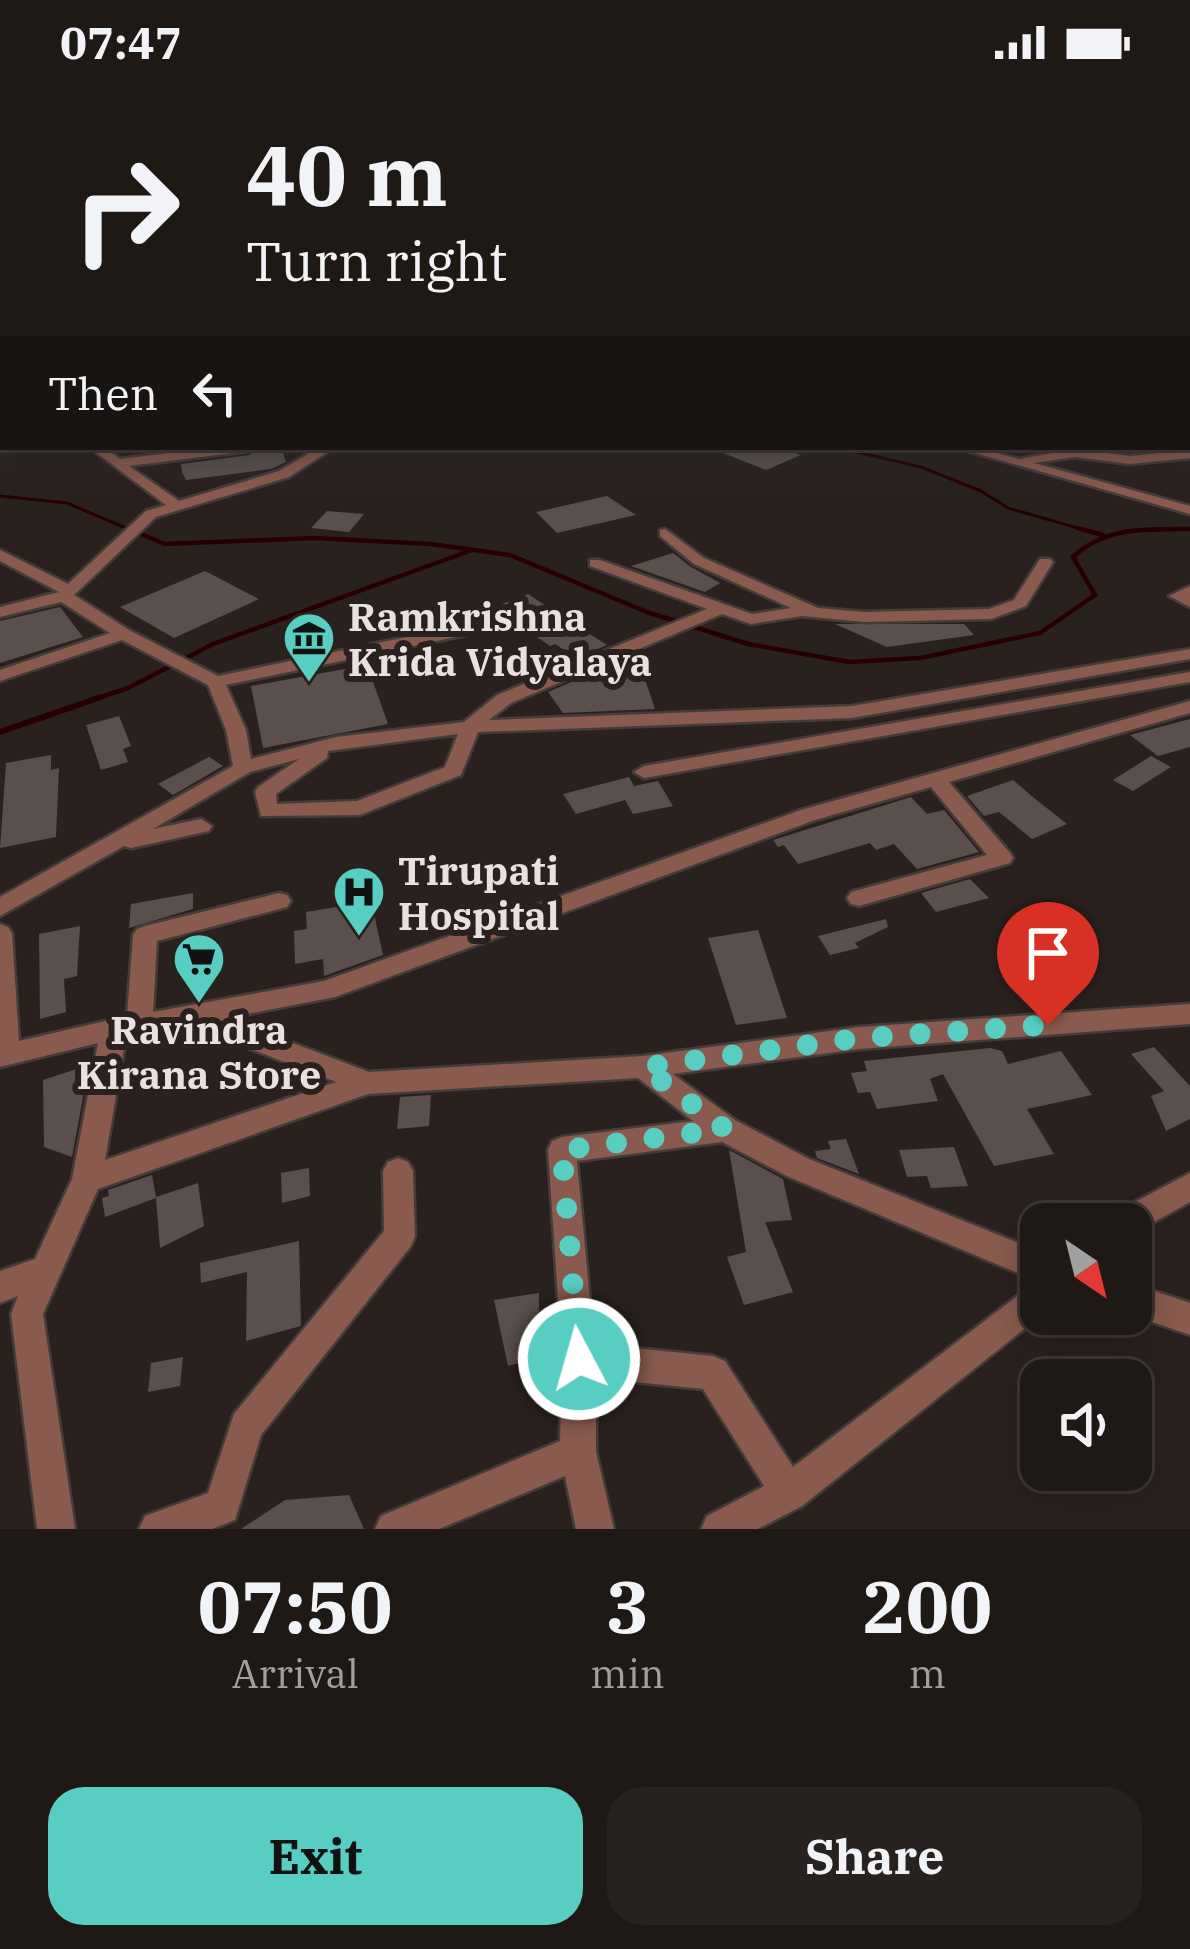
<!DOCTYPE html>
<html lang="en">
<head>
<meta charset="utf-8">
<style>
  :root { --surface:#1f1916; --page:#27221f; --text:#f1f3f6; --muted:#a1a0a1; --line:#3c3835; --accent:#57cec1 }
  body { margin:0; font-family:"IBM Plex Serif",serif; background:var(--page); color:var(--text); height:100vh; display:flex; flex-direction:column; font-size:45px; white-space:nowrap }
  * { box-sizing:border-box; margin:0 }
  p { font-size:39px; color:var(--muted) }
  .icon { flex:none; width:66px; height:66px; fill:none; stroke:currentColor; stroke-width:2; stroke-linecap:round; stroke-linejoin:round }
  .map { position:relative; height:1445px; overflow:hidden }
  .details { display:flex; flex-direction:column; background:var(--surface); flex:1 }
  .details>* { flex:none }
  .hud { position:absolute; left:0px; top:0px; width:1191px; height:366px; box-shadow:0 6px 30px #0003,0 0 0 3px var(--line); background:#1f1916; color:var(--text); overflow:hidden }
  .needle { width:78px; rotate:145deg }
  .fabs { position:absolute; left:1020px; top:1119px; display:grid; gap:24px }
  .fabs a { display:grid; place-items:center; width:132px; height:132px; border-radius:24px; background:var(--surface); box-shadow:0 6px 30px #0003,0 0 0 3px var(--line); font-size:60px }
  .pin { position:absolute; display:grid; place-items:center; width:102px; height:102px; color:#fff; margin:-123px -51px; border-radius:50% 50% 50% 0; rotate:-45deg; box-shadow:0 0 12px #0007 }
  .pin .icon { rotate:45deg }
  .me { position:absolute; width:132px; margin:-66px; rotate:354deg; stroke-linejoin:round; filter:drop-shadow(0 0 9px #0008) }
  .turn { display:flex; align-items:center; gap:42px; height:252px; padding:0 48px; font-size:54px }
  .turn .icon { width:156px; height:156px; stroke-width:2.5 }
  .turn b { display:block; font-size:84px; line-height:102px }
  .then { display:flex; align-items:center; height:114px; padding:0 48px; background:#0003; gap:24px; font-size:45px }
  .eta { display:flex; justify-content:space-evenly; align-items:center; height:204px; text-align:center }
  .eta b { font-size:72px; font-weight:800; line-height:84px }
  .button { display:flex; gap:24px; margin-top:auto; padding:24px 48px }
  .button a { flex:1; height:138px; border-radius:36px; background:var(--accent); color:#111; font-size:48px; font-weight:800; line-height:138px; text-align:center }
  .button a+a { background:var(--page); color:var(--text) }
  .status { display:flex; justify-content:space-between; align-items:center; height:84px; padding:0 60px; background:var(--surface); direction:ltr }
  .status svg { height:33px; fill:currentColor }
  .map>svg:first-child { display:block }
</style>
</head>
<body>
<div class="status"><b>07:47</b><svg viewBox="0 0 49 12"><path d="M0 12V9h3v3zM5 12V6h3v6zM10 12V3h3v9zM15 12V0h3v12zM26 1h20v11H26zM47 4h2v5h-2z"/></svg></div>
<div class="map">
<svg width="1190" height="1445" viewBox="0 0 1190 1445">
  <rect width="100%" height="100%" fill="#29211e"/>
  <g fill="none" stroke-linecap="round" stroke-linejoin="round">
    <g stroke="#260000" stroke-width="3">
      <path d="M835,363L921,383L981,407L1008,424L1088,447"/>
      <path d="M0,412L67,419L133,447"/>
      <path d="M1131,447L1190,445"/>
    </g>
    <g stroke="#260000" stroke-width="4.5">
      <path d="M126,444L165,460L314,454L431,460L510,471L647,528L748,560L849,578L920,574L1040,549L1095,511L1073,473C1106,442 1148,445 1190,445"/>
      <path d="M1077,444L1103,451"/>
      <path d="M92,616L128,604L213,560L472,466"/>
    </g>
    <path stroke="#260000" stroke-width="6" d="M0,648L101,613"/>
  </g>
  <g fill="#59504d">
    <path d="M259,363H281L286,378L271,385L186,396L182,388L181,380L250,371Z"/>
    <path d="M708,363H779L801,371L766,386Z"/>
    <path d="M607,412L636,431L557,449L536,428Z"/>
    <path d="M327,427L364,430L349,448L311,444Z"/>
    <path d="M673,469L691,483L720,499L705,508L631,482Z"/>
    <path d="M205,487L259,515L174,554L120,523Z"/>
    <path d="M528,510L574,540L607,561L576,574L555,560L550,562L505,531L514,528L502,520Z"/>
    <path d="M60,523L83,553L0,579V537Z"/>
    <path d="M835,540H964L974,551L887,563Z"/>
    <path d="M628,574L638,575L655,625L563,629L548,608Z"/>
    <path d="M367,581L388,640L263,664L251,602Z"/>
    <path d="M119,632L131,662L123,665L128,678L101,686L86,641Z"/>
    <path d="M1190,635V663L1158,672L1130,651Z"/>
    <path d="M51,671V686L59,684L56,753L0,764L6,679Z"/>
    <path d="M1151,672L1171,683L1133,707L1113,696Z"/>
    <path d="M209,673L223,682L173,711L158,700Z"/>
    <path d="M629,693L634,702L658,697L673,722L633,730L625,716L576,730L563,710Z"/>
    <path d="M1013,696L1034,714L1067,740L1032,755L999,728L984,732L967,712Z"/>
    <path d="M911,713L927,730L944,726L979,768L917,785L894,760L876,766L870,759L798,780L784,761L778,763L773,756Z"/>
    <path d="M970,795L989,814L936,828L921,809Z"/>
    <path d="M369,807L383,871L324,892L323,875L295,880L294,847L307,845L306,828L336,823L334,815Z"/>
    <path d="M193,809V825L129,844L131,820Z"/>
    <path d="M886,835L888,843L855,859L859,864L830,871L818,852Z"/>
    <path d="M80,842L77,892L64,895L66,928L40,935L39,850Z"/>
    <path d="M758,846L787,934L736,941L708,854Z"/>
    <path d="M1154,963L1190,1002V1035L1166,1047L1151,1012L1164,1007L1131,970Z"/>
    <path d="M990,964L1002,967L1008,980L1061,967L1092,1011L1027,1025L1054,1070L994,1082L943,990L930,995L938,1017L877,1025L870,1008L858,1009L851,989L867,987L864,977Z"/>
    <path d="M89,981L72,1073L44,1063L43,996Z"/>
    <path d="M431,1011L429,1042L397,1045L400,1013Z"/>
    <path d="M846,1055L859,1090L817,1074L815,1067L831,1065L828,1057Z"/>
    <path d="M954,1063L968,1102L931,1104L927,1092L907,1093L899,1066Z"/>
    <path d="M729,1066L783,1095L792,1136L765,1138L793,1208L744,1221L727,1173L746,1168Z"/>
    <path d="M309,1084L310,1112L282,1119L281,1089Z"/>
    <path d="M152,1091L156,1113L198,1099L204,1142L160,1164L156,1114L105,1133L102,1114L109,1112L108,1106Z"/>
    <path d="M299,1157L301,1242L246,1257L247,1188L201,1199L200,1179Z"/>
    <path d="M539,1209V1274L508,1282L494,1216Z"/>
    <path d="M183,1273L180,1302L148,1308L151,1279Z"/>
    <path d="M349,1411L364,1445H241L285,1416Z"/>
  </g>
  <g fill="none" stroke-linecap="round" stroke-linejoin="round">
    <g stroke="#443c39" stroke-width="5">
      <g id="minor">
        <path d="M1190,209V215L1188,216V210Z"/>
        <rect x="0" y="230" width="3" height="6"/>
        <rect x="0" y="254" width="3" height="6"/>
        <rect x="1188" y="262" width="2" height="6"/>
        <rect x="1188" y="288" width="2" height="7"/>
        <path d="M1190,325V333L1188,334V326Z"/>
        <path d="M89,363H103L120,375L218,363H255L249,367L129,382L179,417L279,387L320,363H335L289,393L156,433L74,511L129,546L218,592L480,538L488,543L480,548L226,601L246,646L251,675L336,653L464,638L497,611L707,525L590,482V476H600L752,530L791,524L694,480L660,452V446L665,445L704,474L818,524L864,528L989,525L1014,516L1040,475H1050L1053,478L1026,522L991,535L864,538L802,532L751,540L722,530L511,619L489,636L852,622L1190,565V575L852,634L478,648L461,691L360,731L261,732L255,708L258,703L299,675L250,688L153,745L201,735L212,742L209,747L131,764L124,762L0,832V813L233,682L226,646L208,601L122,556L0,597V586L110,549L61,518L0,533V523L59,508L0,477V466L68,500L146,427L166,421ZM458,650L445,683L357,717L277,720L276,710L327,674L328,667Z"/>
        <path d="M954,363H974L1019,375L1075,365L1130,372L1190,366V374L1130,380L1075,373L1034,379L1190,422V430Z"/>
        <path d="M1190,502V523L1169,512Z"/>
        <path d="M1190,588V598L644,694L634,688L644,682Z"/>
        <path d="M1190,617V629L949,698L1010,769L1013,774L1010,779L859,822L851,820L847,814L851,808L987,771L931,703L815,736L335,913L227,934L369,988L643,972L859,943L1190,920V940L859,965L673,990L735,1036L809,1075L1041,1168L1043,1230L802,1422L758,1445H701L707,1432L764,1402L703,1305L596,1294V1368L614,1445H576L565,1392L439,1445H375L381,1432L560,1357L562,1275L548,1066L552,1057L562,1053L693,1037L638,994L368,1010L98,1105L43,1230L75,1445H37L11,1230L18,1212L0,1219V1187L35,1175L72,1095L98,959L0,983V840L8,843L12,849L19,957L127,932L133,851L137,845L145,842L279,809L287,811L291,817L287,823L157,857L153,928L324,897L801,726ZM189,941L336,998L105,1076L126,953ZM722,1058L789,1093L1037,1197L793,1383L725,1277L713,1272L594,1260L577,1077Z"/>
        <path d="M398,1074L408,1078L413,1087L415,1152L411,1162L261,1351L235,1436L212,1445H139L145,1432L208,1409L234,1330L384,1147L383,1087L388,1078Z"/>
        <path d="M1190,1089V1118L1131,1151V1140H1108L1112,1130Z"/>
        <path d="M1131,1199L1190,1219V1251L1129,1230Z"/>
      </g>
    </g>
    <use href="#minor" fill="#895a4d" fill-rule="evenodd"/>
  </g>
  <linearGradient id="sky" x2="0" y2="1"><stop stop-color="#171210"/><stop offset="0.5" stop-color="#43434c"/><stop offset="1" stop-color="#43434c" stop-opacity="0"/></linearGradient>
  <rect width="1190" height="407" fill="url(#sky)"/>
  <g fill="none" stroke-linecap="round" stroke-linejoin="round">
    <path stroke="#57cec1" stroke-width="21" stroke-dasharray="0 37.8" d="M579,1275L562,1066L725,1045L643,983L859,954L1048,941"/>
  </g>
  <defs>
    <g id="museum-pin" transform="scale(2.7)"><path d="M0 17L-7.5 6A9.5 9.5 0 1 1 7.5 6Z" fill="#57cec1" stroke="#29211e"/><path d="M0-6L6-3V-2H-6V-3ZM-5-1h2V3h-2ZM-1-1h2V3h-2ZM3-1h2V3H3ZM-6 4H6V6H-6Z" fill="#111"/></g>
    <g id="hospital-pin" transform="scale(2.7)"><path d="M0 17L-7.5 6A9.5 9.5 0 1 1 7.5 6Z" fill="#57cec1" stroke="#29211e"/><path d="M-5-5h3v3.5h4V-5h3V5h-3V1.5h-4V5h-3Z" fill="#111"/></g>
    <g id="supermarket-pin" transform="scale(2.7)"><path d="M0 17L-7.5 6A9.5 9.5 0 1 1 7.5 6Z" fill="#57cec1" stroke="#29211e"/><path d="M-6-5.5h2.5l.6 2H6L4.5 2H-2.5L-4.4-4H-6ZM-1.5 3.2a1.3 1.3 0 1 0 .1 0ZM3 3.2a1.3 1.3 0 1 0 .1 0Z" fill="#111"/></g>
  </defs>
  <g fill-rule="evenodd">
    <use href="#museum-pin" x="309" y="554"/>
    <use href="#hospital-pin" x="359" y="808"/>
    <use href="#supermarket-pin" x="199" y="875"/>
  </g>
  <g text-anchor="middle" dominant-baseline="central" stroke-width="12" stroke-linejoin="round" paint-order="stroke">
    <g font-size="39" font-weight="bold" fill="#e7e1df" stroke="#29211e" text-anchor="start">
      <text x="348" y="532">Ramkrishna<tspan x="348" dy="45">Krida Vidyalaya</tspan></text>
      <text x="398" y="786">Tirupati<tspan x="398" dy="45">Hospital</tspan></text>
      <text x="199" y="945" text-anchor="middle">Ravindra<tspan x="199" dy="45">Kirana Store</tspan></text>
    </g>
  </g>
</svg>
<div class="fabs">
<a><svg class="needle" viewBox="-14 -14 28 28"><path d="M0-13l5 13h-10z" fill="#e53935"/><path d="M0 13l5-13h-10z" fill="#a1a0a1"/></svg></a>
<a><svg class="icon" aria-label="sound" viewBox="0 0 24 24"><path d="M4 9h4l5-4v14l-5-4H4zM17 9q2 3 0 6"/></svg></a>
</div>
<div class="pin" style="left:1048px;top:941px;background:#d93025"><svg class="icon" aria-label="arrive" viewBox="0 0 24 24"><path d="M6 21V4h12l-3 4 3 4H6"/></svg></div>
<svg class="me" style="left:579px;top:1275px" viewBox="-20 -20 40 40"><circle r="17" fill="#57cec1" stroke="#fff" stroke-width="3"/><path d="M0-11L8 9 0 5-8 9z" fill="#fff"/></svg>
<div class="hud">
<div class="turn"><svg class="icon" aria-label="right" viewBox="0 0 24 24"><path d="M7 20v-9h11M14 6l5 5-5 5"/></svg><div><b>40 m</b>Turn right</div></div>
<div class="then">Then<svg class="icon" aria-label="left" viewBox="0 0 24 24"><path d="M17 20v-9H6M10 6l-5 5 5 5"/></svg></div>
</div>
</div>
<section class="details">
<div class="eta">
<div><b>07:50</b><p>Arrival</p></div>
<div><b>3</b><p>min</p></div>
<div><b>200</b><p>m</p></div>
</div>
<div class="button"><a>Exit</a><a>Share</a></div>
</section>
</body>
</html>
